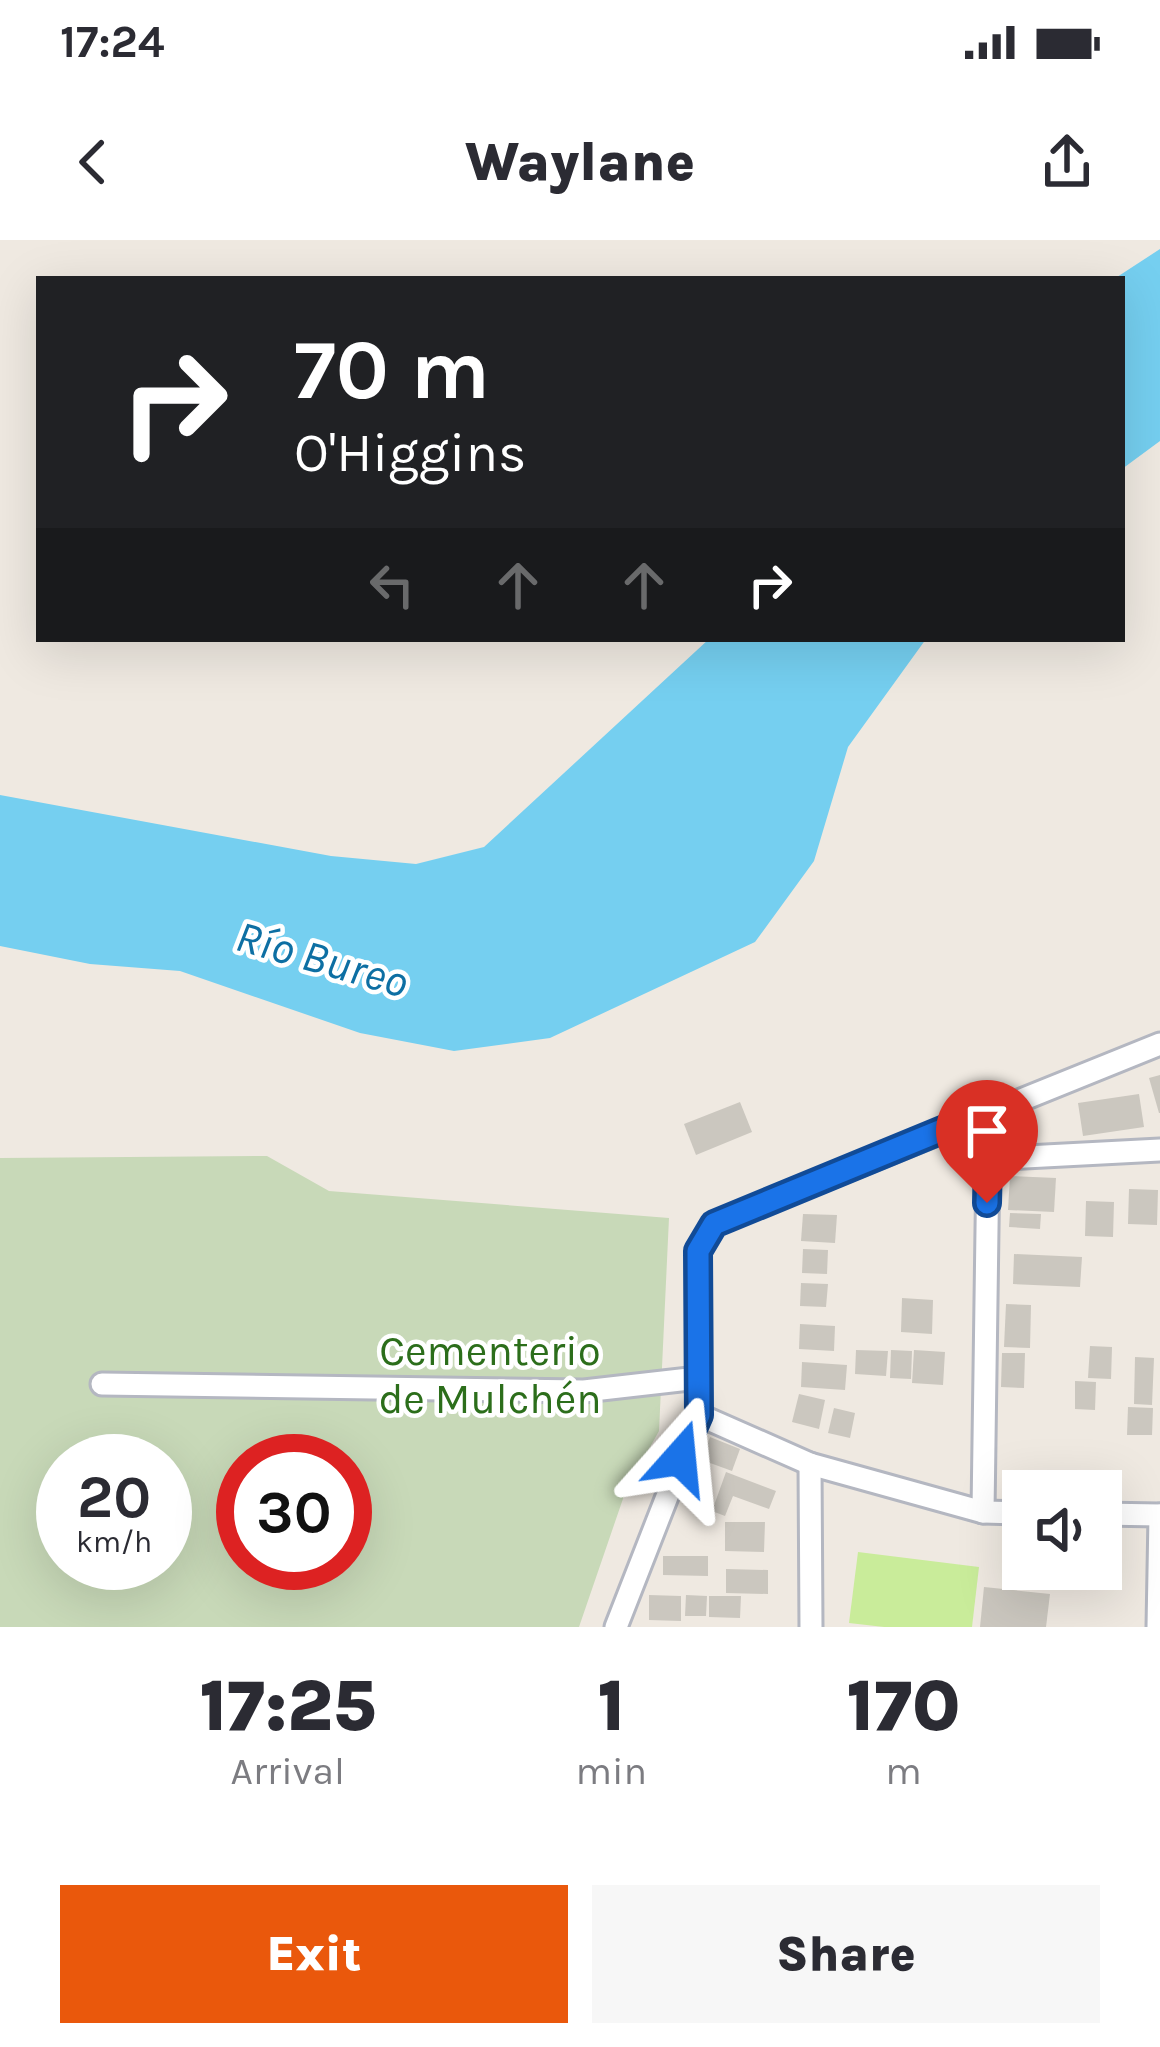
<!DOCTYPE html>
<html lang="en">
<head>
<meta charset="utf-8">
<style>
  :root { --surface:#fff; --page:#f7f7f7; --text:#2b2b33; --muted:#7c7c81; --accent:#ea580c }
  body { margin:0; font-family:Karla,sans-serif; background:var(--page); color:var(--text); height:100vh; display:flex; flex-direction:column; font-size:45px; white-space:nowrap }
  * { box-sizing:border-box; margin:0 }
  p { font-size:39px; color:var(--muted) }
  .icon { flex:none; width:66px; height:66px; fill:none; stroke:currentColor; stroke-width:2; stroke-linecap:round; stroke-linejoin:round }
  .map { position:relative; height:1387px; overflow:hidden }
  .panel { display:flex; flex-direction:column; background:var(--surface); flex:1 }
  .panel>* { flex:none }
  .banner { position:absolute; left:36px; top:36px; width:1089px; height:366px; border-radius:0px; box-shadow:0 12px 48px #0002; background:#202124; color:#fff; overflow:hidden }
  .tools { position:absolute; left:1002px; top:1230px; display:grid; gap:24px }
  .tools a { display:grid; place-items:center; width:120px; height:120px; border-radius:0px; background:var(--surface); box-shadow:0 12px 48px #0002; font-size:60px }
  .speed { position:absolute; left:36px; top:1194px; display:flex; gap:24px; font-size:60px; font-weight:700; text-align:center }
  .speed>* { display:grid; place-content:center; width:156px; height:156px; border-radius:50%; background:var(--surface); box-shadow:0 12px 48px #0002; line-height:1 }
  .speed small { font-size:30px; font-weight:400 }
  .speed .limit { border:18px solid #d22; background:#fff; color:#111 }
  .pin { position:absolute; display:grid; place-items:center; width:102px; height:102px; color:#fff; margin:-123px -51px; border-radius:50% 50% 50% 0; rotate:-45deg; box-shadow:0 0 12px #0007 }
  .pin .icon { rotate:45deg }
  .me { position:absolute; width:132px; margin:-66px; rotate:18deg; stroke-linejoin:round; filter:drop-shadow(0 0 9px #0008) }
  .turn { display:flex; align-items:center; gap:42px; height:252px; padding:0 60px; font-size:54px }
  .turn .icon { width:156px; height:156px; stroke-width:2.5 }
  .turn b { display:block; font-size:84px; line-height:102px }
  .lanes { display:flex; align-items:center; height:114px; padding:0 60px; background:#0003; justify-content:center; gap:60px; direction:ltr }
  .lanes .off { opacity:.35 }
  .eta { display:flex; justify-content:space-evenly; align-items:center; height:204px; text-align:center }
  .eta b { font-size:72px; font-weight:800; line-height:84px }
  .button { display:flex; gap:24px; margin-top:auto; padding:24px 60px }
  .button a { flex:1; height:138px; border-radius:0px; background:var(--accent); color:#fff; font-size:48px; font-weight:800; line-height:138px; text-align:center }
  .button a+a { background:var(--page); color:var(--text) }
  .status { display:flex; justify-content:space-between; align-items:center; height:84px; padding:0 60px; background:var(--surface); direction:ltr }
  .status svg { height:33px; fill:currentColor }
  header { display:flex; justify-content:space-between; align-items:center; height:156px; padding:0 60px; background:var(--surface); font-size:54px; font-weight:800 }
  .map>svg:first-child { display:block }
</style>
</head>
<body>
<div class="status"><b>17:24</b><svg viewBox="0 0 49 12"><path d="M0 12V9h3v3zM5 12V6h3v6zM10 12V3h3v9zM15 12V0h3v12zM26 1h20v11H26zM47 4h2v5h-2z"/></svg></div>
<header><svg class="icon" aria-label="back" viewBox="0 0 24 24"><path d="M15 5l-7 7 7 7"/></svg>Waylane<svg class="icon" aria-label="share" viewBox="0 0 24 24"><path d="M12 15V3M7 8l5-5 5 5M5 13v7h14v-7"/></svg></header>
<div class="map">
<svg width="1160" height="1387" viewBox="0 0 1160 1387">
  <rect width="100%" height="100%" fill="#efe9e1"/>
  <path fill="#c8d9b8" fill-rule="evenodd" d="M267,916L329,951L669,978L659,1191L626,1250L579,1387H0V918ZM63,1221H165V1323H63ZM243,1221H345V1323H243Z"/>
  <path fill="#c9ec9a" d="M858,1312L979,1327L972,1387H884L849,1383Z"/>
  <g fill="#75cff0">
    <path d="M1160,9V201L1122,229V39H1114Z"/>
    <path d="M709,399H926L848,507L814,621L755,702L550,798L454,811L360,793L180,731L90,724L0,706V555L331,616L416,624L484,607Z"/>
  </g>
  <g fill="#cbc7bf">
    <path d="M1160,835V873H1159L1149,838Z"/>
    <path d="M1139,854L1144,887L1083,896L1078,863Z"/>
    <path d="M740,862L752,892L696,915L684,884Z"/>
    <path d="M1010,936L1056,938L1054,972L1008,970Z"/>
    <path d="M1129,949L1158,950L1157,985L1128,984Z"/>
    <path d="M1086,961L1114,962L1113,997L1085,996Z"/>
    <path d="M1010,973L1041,974L1040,989L1009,987Z"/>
    <path d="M803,974L837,975L835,1003L801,1001Z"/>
    <path d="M803,1009L828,1010L827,1034L802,1033Z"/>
    <path d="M1014,1014L1082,1017L1080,1047L1013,1044Z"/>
    <path d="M801,1043L828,1044L826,1067L800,1066Z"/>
    <path d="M902,1058L933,1060L932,1094L901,1092Z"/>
    <path d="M1006,1064L1031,1065L1030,1108L1004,1107Z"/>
    <path d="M800,1084L835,1086L834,1111L799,1109Z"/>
    <path d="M1090,1106L1112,1107L1111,1139L1088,1138Z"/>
    <path d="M856,1110L888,1111L886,1136L855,1134Z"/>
    <path d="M891,1110L912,1111L911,1139L890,1138Z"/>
    <path d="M914,1110L945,1112L943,1145L912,1143Z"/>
    <path d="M1002,1113H1025L1024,1148L1001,1147Z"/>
    <path d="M1135,1117L1154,1118L1152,1165L1134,1164Z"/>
    <path d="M802,1122L847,1125L845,1150L801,1147Z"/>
    <path d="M1075,1141L1096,1142L1095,1170L1075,1169Z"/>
    <path d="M799,1154L825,1160L819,1189L792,1182Z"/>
    <path d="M1128,1167L1153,1168L1152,1195H1127Z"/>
    <path d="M834,1168L855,1173L850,1198L828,1193Z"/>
    <path d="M710,1197L740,1209L732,1231L702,1220Z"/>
    <path d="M726,1232L776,1251L769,1269L733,1256L725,1276L712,1271Z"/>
    <path d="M725,1282H765L764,1312L725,1311Z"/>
    <path d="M663,1316H708V1336L663,1335Z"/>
    <path d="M726,1329L768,1330V1354L726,1353Z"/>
    <path d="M984,1347L1050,1354L1046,1387H980Z"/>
    <path d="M649,1355L681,1356V1381L649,1380Z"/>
    <path d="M686,1355L707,1356L706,1376H685Z"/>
    <path d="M709,1356H741L740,1378L709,1377Z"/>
  </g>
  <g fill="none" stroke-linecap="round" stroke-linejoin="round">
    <g stroke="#b4b7c1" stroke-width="27">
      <g id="street">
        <path d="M981,875L988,919L983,1272"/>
        <path d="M988,919L1160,910"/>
        <path d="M102,1144L584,1151L698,1138"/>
        <path d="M699,1175L810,1224L983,1272L1023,1273"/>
        <path d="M810,1224L811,1387"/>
        <path d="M1101,1274L1160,1275"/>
        <path d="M616,1387L699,1175L698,1011L714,984L1160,804"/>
        <path d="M1158,1387L1160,1275"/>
      </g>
    </g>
    <use href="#street" stroke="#fff" stroke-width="21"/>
  </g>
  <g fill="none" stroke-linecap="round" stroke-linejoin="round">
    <g stroke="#114b97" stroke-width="30">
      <path id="route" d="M680,1218L699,1175L698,1011L714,984L981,874L988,919L987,963"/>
    </g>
    <use href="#route" stroke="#1a73e8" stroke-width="21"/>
  </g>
  <g text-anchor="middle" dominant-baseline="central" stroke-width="9" stroke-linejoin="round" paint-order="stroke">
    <g font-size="42" fill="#2c6e1b" stroke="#fff">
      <text x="490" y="1111">Cementerio<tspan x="490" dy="48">de Mulchén</tspan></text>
    </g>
    <g font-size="45" font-style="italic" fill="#0d6fa3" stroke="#fff">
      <text transform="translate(322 719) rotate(16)">Río Bureo</text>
    </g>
  </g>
</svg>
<div class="tools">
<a><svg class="icon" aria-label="sound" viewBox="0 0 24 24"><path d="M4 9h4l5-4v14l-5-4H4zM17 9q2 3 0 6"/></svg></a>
</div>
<div class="speed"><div>20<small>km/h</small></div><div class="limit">30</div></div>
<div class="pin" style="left:987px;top:963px;background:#d93025"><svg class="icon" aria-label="arrive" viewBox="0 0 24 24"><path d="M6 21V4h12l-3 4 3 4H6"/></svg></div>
<svg class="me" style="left:680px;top:1218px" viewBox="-20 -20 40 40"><path d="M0-17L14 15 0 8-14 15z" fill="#1a73e8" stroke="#fff" stroke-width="4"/></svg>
<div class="banner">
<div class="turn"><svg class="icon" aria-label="right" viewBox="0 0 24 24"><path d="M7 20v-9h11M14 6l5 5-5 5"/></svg><div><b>70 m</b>O'Higgins</div></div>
<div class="lanes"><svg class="icon off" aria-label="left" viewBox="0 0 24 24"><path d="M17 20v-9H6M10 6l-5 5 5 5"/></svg><svg class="icon off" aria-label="ahead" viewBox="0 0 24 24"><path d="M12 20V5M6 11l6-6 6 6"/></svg><svg class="icon off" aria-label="ahead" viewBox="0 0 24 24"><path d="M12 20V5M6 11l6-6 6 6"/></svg><svg class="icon" aria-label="right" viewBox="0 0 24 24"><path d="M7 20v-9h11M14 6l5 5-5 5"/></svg></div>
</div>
</div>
<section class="panel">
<div class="eta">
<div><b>17:25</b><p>Arrival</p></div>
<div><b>1</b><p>min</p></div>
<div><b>170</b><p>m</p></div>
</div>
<div class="button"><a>Exit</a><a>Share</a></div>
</section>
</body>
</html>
